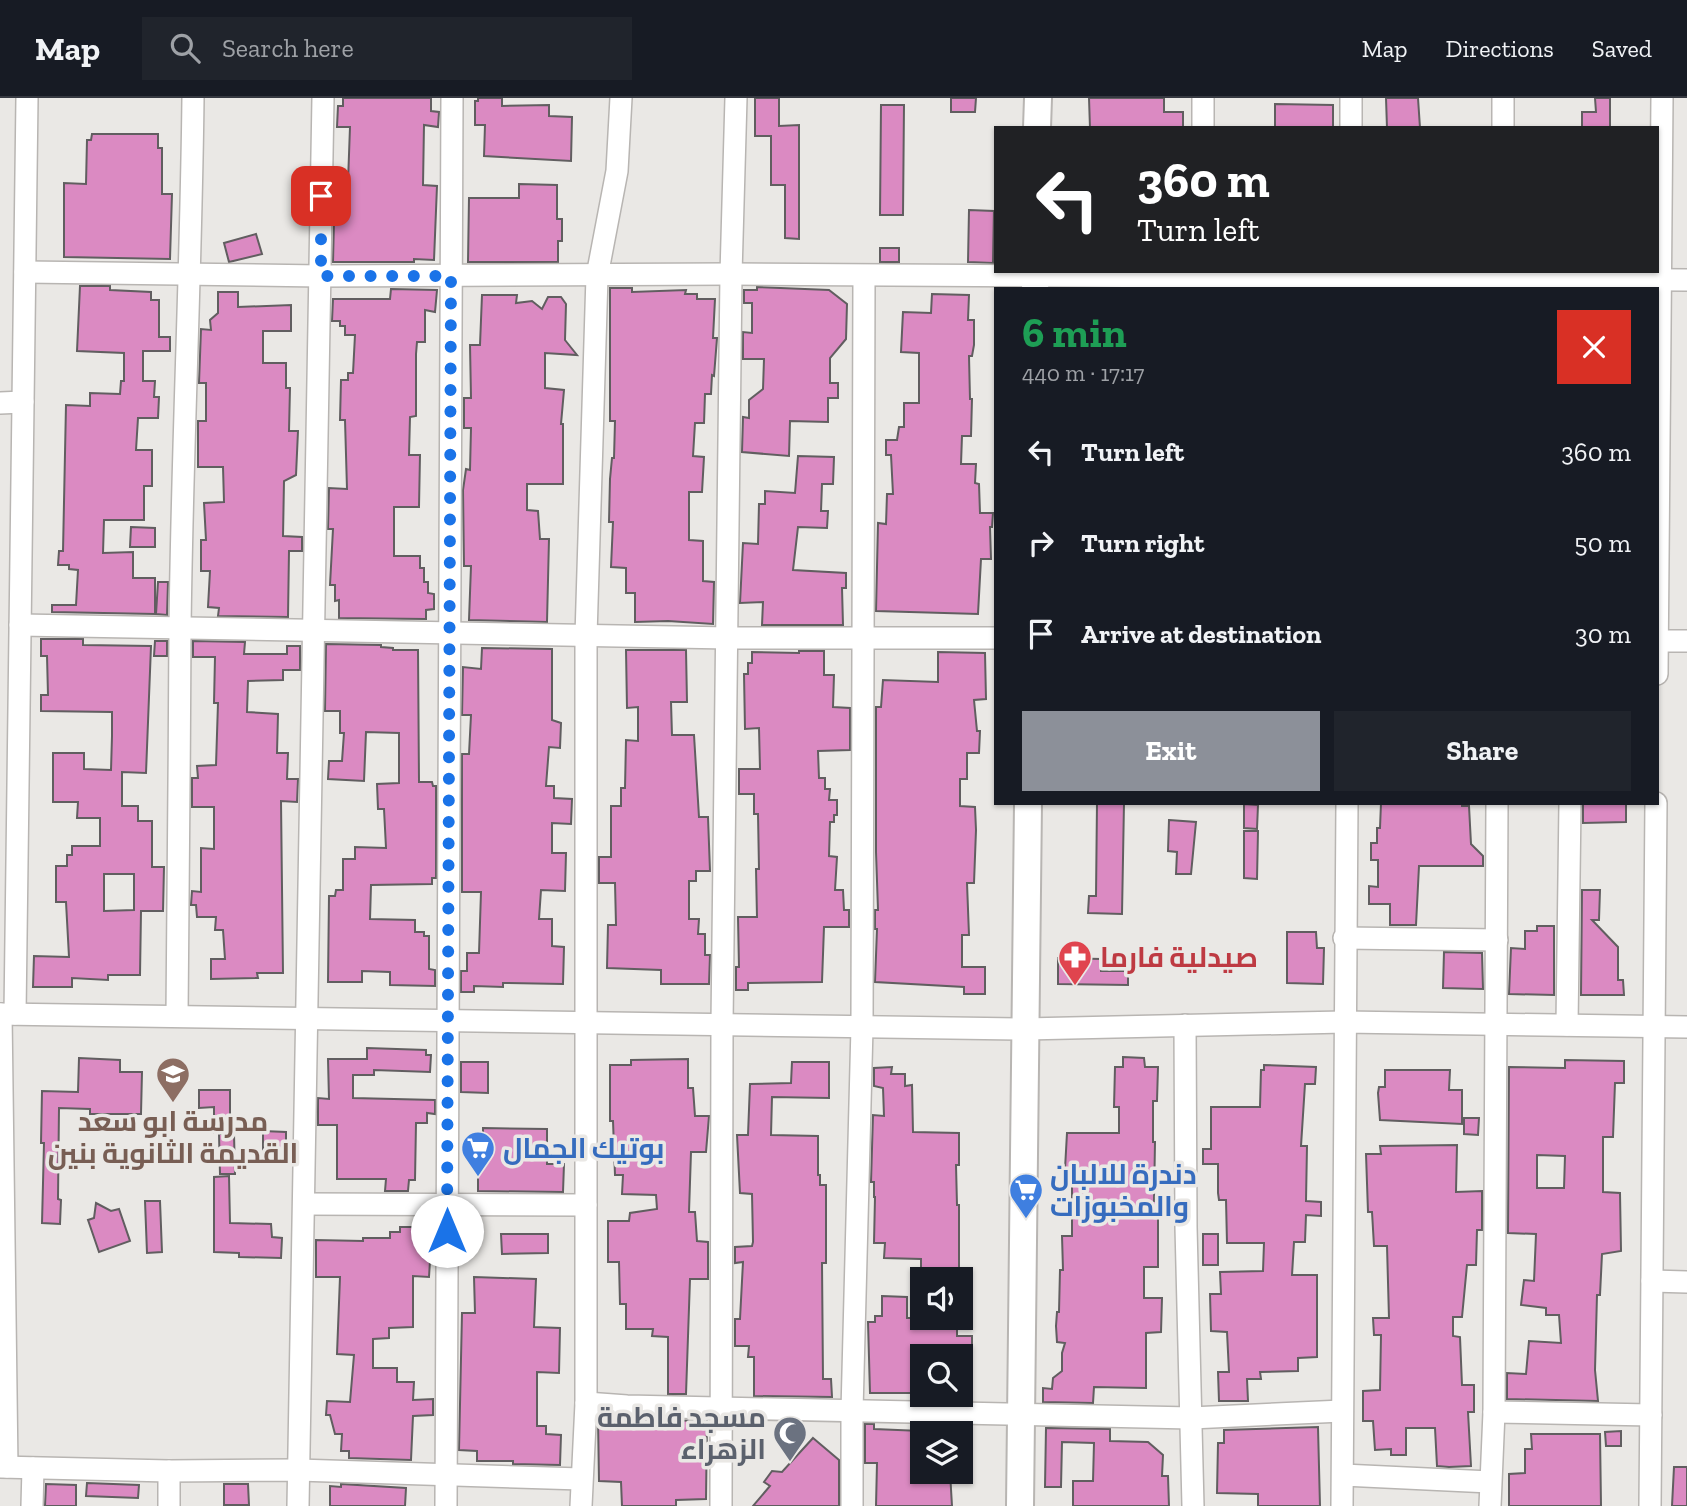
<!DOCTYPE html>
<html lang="en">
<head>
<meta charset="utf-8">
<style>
  :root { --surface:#171b24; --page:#20242c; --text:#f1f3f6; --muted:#9ea1a6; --line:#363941; --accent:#8c9099 }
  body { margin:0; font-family:"Zilla Slab",Cairo,serif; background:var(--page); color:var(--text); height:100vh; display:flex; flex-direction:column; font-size:26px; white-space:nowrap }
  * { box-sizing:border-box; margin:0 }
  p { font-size:23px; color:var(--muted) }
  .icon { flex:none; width:38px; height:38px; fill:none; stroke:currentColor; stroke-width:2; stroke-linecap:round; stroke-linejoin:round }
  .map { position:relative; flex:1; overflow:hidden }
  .drawer { position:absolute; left:994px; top:189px; width:665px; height:518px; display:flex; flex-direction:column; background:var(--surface); border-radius:0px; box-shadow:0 2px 5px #0004 }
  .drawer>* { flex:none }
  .top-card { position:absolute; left:994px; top:28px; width:665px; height:147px; border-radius:0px; box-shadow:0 2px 5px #0004; background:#202124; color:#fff; overflow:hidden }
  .tools { position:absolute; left:910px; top:1169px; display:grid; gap:14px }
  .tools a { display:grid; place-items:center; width:63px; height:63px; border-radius:0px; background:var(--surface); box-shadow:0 2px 5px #0004; font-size:35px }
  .pin { position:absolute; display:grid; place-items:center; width:60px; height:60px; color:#fff; margin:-30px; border-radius:14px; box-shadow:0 4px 10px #0006 }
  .me { position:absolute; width:77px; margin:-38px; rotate:0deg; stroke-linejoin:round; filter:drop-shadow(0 0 5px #0008) }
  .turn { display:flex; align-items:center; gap:24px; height:147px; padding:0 28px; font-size:32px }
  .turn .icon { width:91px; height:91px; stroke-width:2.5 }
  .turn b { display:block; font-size:49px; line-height:60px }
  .round { display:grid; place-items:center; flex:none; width:74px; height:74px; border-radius:0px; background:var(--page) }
  .overview { display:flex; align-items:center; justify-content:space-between; height:119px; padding:0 28px }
  h1 { font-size:42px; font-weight:800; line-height:52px; color:#1e9e55 }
  .cta { display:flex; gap:14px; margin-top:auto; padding:14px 28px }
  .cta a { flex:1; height:80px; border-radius:0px; background:var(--accent); color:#fff; font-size:28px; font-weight:800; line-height:80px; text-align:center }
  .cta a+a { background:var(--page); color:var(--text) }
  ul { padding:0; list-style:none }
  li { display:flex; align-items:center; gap:21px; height:91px; padding:0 28px }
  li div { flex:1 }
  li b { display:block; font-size:26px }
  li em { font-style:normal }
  header { display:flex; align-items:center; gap:42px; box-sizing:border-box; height:98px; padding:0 35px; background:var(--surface); border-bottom:2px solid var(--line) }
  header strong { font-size:33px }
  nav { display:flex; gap:38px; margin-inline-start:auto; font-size:24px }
  .search { width:490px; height:63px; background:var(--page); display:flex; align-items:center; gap:18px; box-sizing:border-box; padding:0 24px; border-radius:0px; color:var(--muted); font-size:26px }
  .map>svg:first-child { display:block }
</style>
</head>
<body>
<header>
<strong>Map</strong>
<div class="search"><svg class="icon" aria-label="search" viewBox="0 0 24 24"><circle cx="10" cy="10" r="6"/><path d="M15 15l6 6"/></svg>Search here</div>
<nav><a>Map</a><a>Directions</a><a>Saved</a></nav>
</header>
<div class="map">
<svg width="1687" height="1408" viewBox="0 0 1687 1408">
  <rect width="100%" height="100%" fill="#eae8e5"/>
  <g fill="#db8ac2" stroke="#615e60" stroke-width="2" fill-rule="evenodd">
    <path d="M343,0H431V13L439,14L438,29L424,27L423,87L437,88L434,162L414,161V164H333L335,84H348L350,29H337L338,8H343Z"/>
    <path d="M478,0H502V8L549,7V18L572,19L571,63L484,58L485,27H475V3H478Z"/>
    <path d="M755,0H779V28L799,27V141L785,140V87H771V38H755Z"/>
    <path d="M951,0H976L975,14H951Z"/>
    <path d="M1089,0H1164V14H1183V30H1090Z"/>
    <path d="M1386,0H1418L1420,30H1387Z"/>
    <path d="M1595,0H1610V30H1582V14H1596Z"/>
    <path d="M1275,6L1333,7V30H1275Z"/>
    <path d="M881,7H904L903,117H880Z"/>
    <path d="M92,36H158V50H162V96H172L170,161L64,159V85L86,86L87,42H91Z"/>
    <path d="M519,86L557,87V121H562V143H558V164H468L469,100H519Z"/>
    <path d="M969,112L994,113L993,165L968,164Z"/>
    <path d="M256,136L262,156L229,164L224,145Z"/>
    <rect x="880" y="150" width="19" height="14"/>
    <path d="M80,188H110V192L151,194V202H159V239H170V253H143V283H155L154,299H159L158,320H138L136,352H152V388H144V422H104L103,455L133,454V480H155V516L52,514V507H76L78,472L69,471V467H58L59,453H63L66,307L90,308V295L120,296L121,283H124V255L77,253Z"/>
    <path d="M757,189L829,192L847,206L846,241L830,260V285H838V300H828V324L790,323L789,358L742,354L743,319L749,320V302L763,291L764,261H743V234L752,235V205H744V192H757Z"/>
    <path d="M610,190H632V194L686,192L685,196H697V201H715L713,240H717L714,278L712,277L711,296H705L704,325H695L693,358L704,359L702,394H689V442L703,443V483L714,484L713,526L668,523L635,524V495H626V470L611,469L613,424H609L610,381L612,360H614L615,323H610Z"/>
    <path d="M391,191L437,192L435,214L425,212V244H417L416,256V318L410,319L409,357H420L419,409H394V458H420V470H424V484H428V495L434,496V511L426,512V521L339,520V502L335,503V487H330L333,431H328L329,390L347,391L345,322H340L341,282H348V275H353L355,237H345V228H340V223H332L333,201H390Z"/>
    <path d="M218,194H238V209L291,207V233H263V265H286V290H290L289,333H298L296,377L284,383L283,438L302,439V453H289L288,519L218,518L219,510L208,509L210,473H201V442H206L204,405L224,404L223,369H198V323H206V285H199L201,231L211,232L210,222L218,215Z"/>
    <path d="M932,196L969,197L968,222H974V247L972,258H969L970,301H972L971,338H962L961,366H976L975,385L979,386L980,415H993L992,429H990L991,461H981L978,516L876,513L878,425L886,426L887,396H893L891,357H886V342H897L899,329H904V305H919V255L901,254L903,214L931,215Z"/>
    <path d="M482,197H517L516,205L532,203L542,211L548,199H561L566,206L565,242L577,257L545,255V290L564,292L561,326H563V386H527V412L538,413L540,441H549L547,524L469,522L471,468H464L463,392L466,371L470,372L471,330H464V300H471L470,247H480Z"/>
    <path d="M798,358L834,359L833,386H822L821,413H828L827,430L798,429L793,472L846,475V490H842L843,527H762L763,504L740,505L743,445L758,446L759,406H765V393L795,395Z"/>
    <path d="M131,429L155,430V449H130Z"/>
    <path d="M158,484H168L167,517L156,516Z"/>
    <path d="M41,541H83V547L151,548L146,675L122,674V708H138V723H152V769H164L163,813H141L140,877H108V882L72,880V889H33L34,858L69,859L66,804H56V768H67V757H72V748H100V720H77L78,704H53V655H84V671L111,672L112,638V614L41,613V597H48L47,558H41ZM104,776H134V812L104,813Z"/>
    <path d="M155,543H167V558H154Z"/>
    <path d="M193,543L245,544L244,556H287V548H300V572H283V582L248,583L247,614L278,616L277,655H288L287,681H298L297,704L281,703L283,875H257L258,880L211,881V861H225L223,832H215L216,819H197L196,807H191L192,793L201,794V750L214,751V709H192V680H198L197,668L216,667L218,605H214L215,559H193Z"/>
    <path d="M326,546L381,547V549L393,550V552H418L419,684H432L433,688H436V780H432V786L371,787L370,821L415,822V834H424V838H429V871L435,872V888L390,887V874L362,873V884H328L329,798H335L336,792H343V761H355V749L386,750L384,711H378L377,686L399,685V635L366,634L364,683L328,681L329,663H342L344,635H340V613H325Z"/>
    <path d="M482,550L552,551V622L561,625L560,650L549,649L546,688H554V700L572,701L571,726L552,725V755H566L565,793L541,792L539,821H552V848L564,849L563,886L503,885V889L474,888V894H461V873H467V855H479L481,794H462V656H469L471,617H462L463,569L481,571Z"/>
    <path d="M626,552H686L687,604H671L672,637H694L699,719H708L710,773H696V783H689V821H699L698,836H705V857H710L709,886H661V872L607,870L608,827H616L615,785H599V759H611V708H621V690H625L626,642L638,643V609L627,610Z"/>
    <path d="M799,553H824V577H834L833,609L850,610V652L818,653L819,680H825V691H830L829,702H837V717H834V724H830L829,758L837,759L835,792H843L844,812H849V829H824L822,884L748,885V892H736V869H739L738,819H757L756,771H759L758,716H754V696H739V671H760L759,630L745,631L744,576H748V565H752V554L799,555Z"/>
    <path d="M938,554L985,555L986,601L974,602L977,633H980L979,655H967V681H960V708L975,709L976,732L974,785H967L969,837H962V869H985V896H964V889L875,884L877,831H875V812H878L876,754V609H881L883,582L938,584Z"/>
    <path d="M1097,705H1124L1122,816L1088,815L1089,798H1096Z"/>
    <path d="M1381,705H1462V708H1469L1471,746L1483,758V768H1419L1416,827H1390V806H1369V788L1378,789V762H1371V745H1377V730H1380Z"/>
    <path d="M1583,705H1626V724L1583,725Z"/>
    <path d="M1244,706L1258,707L1257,731L1244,730Z"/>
    <path d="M1169,722L1196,724L1191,776H1176L1177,754L1168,753Z"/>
    <path d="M1244,733H1258L1257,781L1244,780Z"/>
    <path d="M1582,792H1600L1599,822H1592L1618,849V882H1623L1624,897H1581Z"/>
    <path d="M1537,828H1554V897L1509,896L1511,850L1525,851V833H1537Z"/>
    <path d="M1287,834H1316L1317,850H1324L1323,886L1287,885Z"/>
    <path d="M1444,854L1482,855L1483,891L1443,890Z"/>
    <path d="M1058,860L1101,861V873H1128V887L1058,886Z"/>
    <path d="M367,950L426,952V957H431L430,974L374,972V977H353V1000L435,1002V1016L427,1015V1025H416L415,1082H409L408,1093H385L386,1081H337V1027H318V1000L329,1001L328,961H367Z"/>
    <path d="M1123,959L1144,960L1145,969H1158L1157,1003H1153V1044H1155L1154,1103H1158V1169H1144V1200H1162L1161,1234L1146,1235V1290L1094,1289L1093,1305L1043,1304V1290L1052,1291L1053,1280L1062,1273V1255L1065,1245L1057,1244L1056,1228L1057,1214H1059L1060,1172H1063L1062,1138H1072V1086L1065,1071L1067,1035H1119V1009H1114L1115,969H1123Z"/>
    <path d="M79,960L120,962V974H142L141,1016H90V1011L59,1010L58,1101L61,1102L60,1126L42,1125L44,1045H41L42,993L78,994Z"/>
    <path d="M688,961V990H693L695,1018H709L706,1054H691L689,1114H695L697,1143L708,1144V1181H690L686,1296H668V1239L652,1238L653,1231H626V1206H620L619,1164H608V1123H629L630,1115L657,1111L656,1097L622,1096L623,1077H615L613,1023H610V967H631V962Z"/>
    <path d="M1565,962L1624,963V985H1615L1613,1039H1603V1094L1620,1095L1621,1153L1602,1156L1600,1197H1597L1595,1272L1598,1303L1507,1301V1275L1526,1276L1529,1243L1561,1245L1559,1217H1546V1210L1521,1207L1524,1182L1534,1183L1536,1136L1508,1135L1509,969L1565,970ZM1537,1057L1565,1058L1564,1090H1537Z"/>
    <path d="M461,964H488V995L461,994Z"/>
    <path d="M792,964H829V1000L772,999L771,1037L818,1038V1077H820V1087H826V1165H822L823,1281H831L832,1299L754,1298V1259H748L749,1248H735V1221H740L743,1164L735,1165V1149L752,1148L753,1144L752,1096L740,1095L737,1037H748L750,986L791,985Z"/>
    <path d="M1264,967L1316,969L1315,986H1305L1301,1048H1307L1306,1103L1321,1104V1118L1306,1117L1305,1144H1294L1292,1177H1317V1259L1298,1260V1273L1260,1274L1261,1281H1247L1248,1303H1219L1218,1274H1229L1227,1234L1211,1233L1210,1196H1221L1220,1174L1263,1173L1264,1145H1227L1226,1102H1219L1218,1095V1066H1203V1051H1211V1009H1260L1261,972H1264Z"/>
    <path d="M892,969L891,976H905V988L912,987L913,1034L959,1035V1067H956L957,1107H959V1181H921V1161L884,1160L885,1145H874L875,1099H874V1084H871L873,1017L884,1018L883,990L874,988V970Z"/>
    <path d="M1385,972H1450L1449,992H1462V1026L1380,1022L1378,995L1379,989H1385Z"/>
    <path d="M199,992H230V1035H214V1009L199,1010Z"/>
    <path d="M1464,1020H1479L1478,1037L1464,1036Z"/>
    <path d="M483,1030L547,1031V1066H564L563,1094L478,1093V1063H471L470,1049H483Z"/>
    <path d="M263,1033L286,1034V1054L263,1053Z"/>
    <path d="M219,1036H234L235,1076H220Z"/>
    <path d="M1457,1047L1456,1094L1482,1093V1132H1477L1476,1167H1467L1462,1219H1453V1238L1460,1239L1462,1287H1474V1314H1468L1471,1368L1449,1369L1437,1368L1435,1330H1406V1357H1391V1351L1375,1352L1373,1323H1363V1293L1380,1292L1381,1237H1374L1373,1220H1389L1387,1148H1374L1372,1114H1368L1366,1056H1381L1380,1048Z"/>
    <path d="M229,1078L230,1125L271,1126L272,1139L282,1140L281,1160L239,1159V1155L214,1154V1079Z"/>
    <path d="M145,1103H160L162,1154L147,1155Z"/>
    <path d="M96,1105L111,1113L119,1111L130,1143L99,1154L88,1122L94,1120Z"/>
    <path d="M400,1129H434V1163H430L429,1179L413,1178V1229L389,1230V1240L373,1241V1270H397V1284H414L413,1302L433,1301V1317L413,1318L411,1362L349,1360V1353H341L342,1336H335L330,1317H326L327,1303L350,1304L354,1257L337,1256L340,1179H316V1142L363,1143V1140H390V1134H400Z"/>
    <path d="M501,1136H548V1155L502,1156Z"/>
    <rect x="1203" y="1136" width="15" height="31"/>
    <path d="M474,1179L536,1181L534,1229L560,1230L559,1275L537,1274V1328H546V1336L561,1337L560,1367L513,1366V1363H477V1353L459,1352L462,1215H475Z"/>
    <path d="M882,1198L907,1199V1220H957V1238H972V1258H922V1295H870L868,1224H875V1218H882Z"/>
    <path d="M921,1297H957V1302L921,1301Z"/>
    <path d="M598,1321L707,1323L706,1401L676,1402V1408H622L621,1384L599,1383Z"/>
    <path d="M865,1326H874V1331L921,1333V1327L957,1328V1335H922V1374H950L952,1408H876L877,1365H865Z"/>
    <path d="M1318,1329L1320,1408H1258V1396L1217,1395L1218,1345H1224V1332Z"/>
    <path d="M1046,1330L1110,1331V1343L1148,1344L1163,1357L1162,1378H1168L1169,1408H1073V1383H1093L1094,1345L1062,1344L1061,1389H1045Z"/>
    <path d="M1621,1333V1348H1606L1605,1334Z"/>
    <path d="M1531,1336H1600L1601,1408H1509V1376L1525,1375V1351H1532Z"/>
    <path d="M813,1340L839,1362V1408H753L770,1388L764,1384L772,1373L782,1374Z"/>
    <path d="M1674,1369H1687V1408H1672Z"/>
    <path d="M87,1385L139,1387L138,1400L86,1398Z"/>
    <path d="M46,1386L76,1387V1408H45Z"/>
    <path d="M224,1386H248L249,1407H224Z"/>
    <path d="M341,1386L406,1390L405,1408H330V1388L341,1389Z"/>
  </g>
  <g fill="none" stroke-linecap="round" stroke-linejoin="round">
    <g stroke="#b8b5b2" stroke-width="24">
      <g id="minor">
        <path d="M1203,30V0"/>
        <path d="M1351,30V0"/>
        <path d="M1503,30V0"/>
        <path d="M25,174L321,178L731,176L1687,182"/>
        <path d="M0,305L23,304"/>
        <path d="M20,527L729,540H996"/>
        <path d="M1657,543H1687"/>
        <path d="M1657,576L1662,0"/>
        <path d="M1344,840L1497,842"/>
        <path d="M0,916L1025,931L1344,924L1687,929"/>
        <path d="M1,916L7,1369"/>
        <path d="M15,916L27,0"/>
        <path d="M177,918C179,789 179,660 180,531C182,354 191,177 193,0"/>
        <path d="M1185,927L1186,1129L1193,1408"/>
        <path d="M1567,927L1570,705"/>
        <path d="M304,1106L586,1107"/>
        <path d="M1652,1183L1687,1184"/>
        <path d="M586,1305L627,1308L1191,1320L1342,1313"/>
        <path d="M1494,1314L1651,1317"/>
        <path d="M0,1369L169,1373L298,1372L581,1381"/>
        <path d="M1343,1377L1490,1384"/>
        <path d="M32,1408L33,1370"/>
        <path d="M169,1408V1373"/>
        <path d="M298,1408L323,0"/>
        <path d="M446,1408L452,0"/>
        <path d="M581,1408L586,1305V538L597,178L617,73L621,0"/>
        <path d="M721,1408L722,926L731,176L736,0"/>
        <path d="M852,1408V1313L862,929L864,178"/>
        <path d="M1342,1408L1347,705"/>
        <path d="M1490,1408L1494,1314L1497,705"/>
        <path d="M1650,1408L1656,705"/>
      </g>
    </g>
    <g stroke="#b8b5b2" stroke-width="30">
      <g id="tertiary">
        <path d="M1037,30L1038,0"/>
        <path d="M1035,191L1036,173"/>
        <path d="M1020,1408L1028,705"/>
      </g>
    </g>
    <use href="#minor" stroke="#fff" stroke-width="21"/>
    <use href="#tertiary" stroke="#fff" stroke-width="26"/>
  </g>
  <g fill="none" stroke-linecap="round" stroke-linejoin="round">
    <path stroke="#1a73e8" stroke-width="12" stroke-dasharray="0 21.6" d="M321,98V178H451L447,1133"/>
  </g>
  <defs>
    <g id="pharmacy-pin" transform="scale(1.75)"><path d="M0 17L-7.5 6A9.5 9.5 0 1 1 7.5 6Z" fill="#e0444e" stroke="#eae8e5"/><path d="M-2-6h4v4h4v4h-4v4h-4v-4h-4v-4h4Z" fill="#fff"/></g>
    <g id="school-pin" transform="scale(1.75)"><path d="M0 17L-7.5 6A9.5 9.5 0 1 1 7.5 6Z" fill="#8d6e63" stroke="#eae8e5"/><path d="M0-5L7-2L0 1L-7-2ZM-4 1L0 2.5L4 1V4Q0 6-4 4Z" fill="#fff"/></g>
    <g id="supermarket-pin" transform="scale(1.75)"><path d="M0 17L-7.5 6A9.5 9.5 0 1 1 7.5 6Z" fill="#3f7fe0" stroke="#eae8e5"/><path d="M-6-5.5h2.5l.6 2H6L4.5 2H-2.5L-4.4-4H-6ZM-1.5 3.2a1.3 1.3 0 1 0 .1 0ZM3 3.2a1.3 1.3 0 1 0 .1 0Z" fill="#fff"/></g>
    <g id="mosque-pin" transform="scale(1.75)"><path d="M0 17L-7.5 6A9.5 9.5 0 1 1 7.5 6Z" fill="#6b7280" stroke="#eae8e5"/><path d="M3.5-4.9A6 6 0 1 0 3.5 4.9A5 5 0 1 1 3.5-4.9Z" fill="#fff"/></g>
  </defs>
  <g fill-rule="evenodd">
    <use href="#pharmacy-pin" x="1075" y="859"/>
    <use href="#school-pin" x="173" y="976"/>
    <use href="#supermarket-pin" x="478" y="1050"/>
    <use href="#supermarket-pin" x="1026" y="1092"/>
    <use href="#mosque-pin" x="790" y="1335"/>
  </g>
  <g text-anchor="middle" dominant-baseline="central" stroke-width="7" stroke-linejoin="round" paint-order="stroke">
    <g font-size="28" font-weight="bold" fill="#be3a42" stroke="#eae8e5" text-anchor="start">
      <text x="1100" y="859">صيدلية فارما</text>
    </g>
    <g font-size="28" font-weight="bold" fill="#785e54" stroke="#eae8e5">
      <text x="173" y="1023">مدرسة ابو سعد<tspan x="173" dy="32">القديمة الثانوية بنين</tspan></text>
    </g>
    <g font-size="28" font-weight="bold" fill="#366cbe" stroke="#eae8e5" text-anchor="start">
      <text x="503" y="1050">بوتيك الجمال</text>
      <text x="1050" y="1076">دندرة للالبان<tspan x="1050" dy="32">والمخبوزات</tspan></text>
    </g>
    <g font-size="28" font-weight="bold" fill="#5b616d" stroke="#eae8e5" text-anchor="end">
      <text x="766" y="1319">مسجد فاطمة<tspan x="766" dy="32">الزهراء</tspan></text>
    </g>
  </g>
</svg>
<div class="tools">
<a><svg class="icon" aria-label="sound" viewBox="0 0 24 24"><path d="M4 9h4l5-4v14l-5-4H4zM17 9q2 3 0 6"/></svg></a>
<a><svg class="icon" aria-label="search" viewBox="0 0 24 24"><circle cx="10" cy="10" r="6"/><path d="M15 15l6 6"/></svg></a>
<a><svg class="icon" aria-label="layers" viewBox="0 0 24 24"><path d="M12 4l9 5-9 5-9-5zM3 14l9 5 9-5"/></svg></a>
</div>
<div class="pin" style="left:321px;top:98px;background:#d93025"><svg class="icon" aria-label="arrive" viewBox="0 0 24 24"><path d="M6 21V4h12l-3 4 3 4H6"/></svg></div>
<svg class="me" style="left:447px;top:1133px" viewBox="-20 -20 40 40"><circle r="19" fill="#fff"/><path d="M0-13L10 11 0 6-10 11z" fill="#1a73e8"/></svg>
<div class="top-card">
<div class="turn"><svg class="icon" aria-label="left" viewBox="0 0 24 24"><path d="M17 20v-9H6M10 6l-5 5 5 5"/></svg><div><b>360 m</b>Turn left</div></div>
</div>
<section class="drawer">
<div class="overview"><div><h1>6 min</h1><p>440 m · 17:17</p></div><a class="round" style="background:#d93025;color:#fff"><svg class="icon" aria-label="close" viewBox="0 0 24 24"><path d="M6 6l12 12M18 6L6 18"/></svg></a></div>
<ul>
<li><svg class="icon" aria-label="left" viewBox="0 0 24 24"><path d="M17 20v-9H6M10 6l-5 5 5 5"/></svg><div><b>Turn left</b></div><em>360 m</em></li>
<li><svg class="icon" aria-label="right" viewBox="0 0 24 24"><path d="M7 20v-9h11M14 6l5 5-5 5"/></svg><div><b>Turn right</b></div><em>50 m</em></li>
<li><svg class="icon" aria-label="arrive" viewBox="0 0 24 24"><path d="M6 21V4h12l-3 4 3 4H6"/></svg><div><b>Arrive at destination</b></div><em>30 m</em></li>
</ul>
<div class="cta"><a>Exit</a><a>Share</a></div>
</section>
</div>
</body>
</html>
